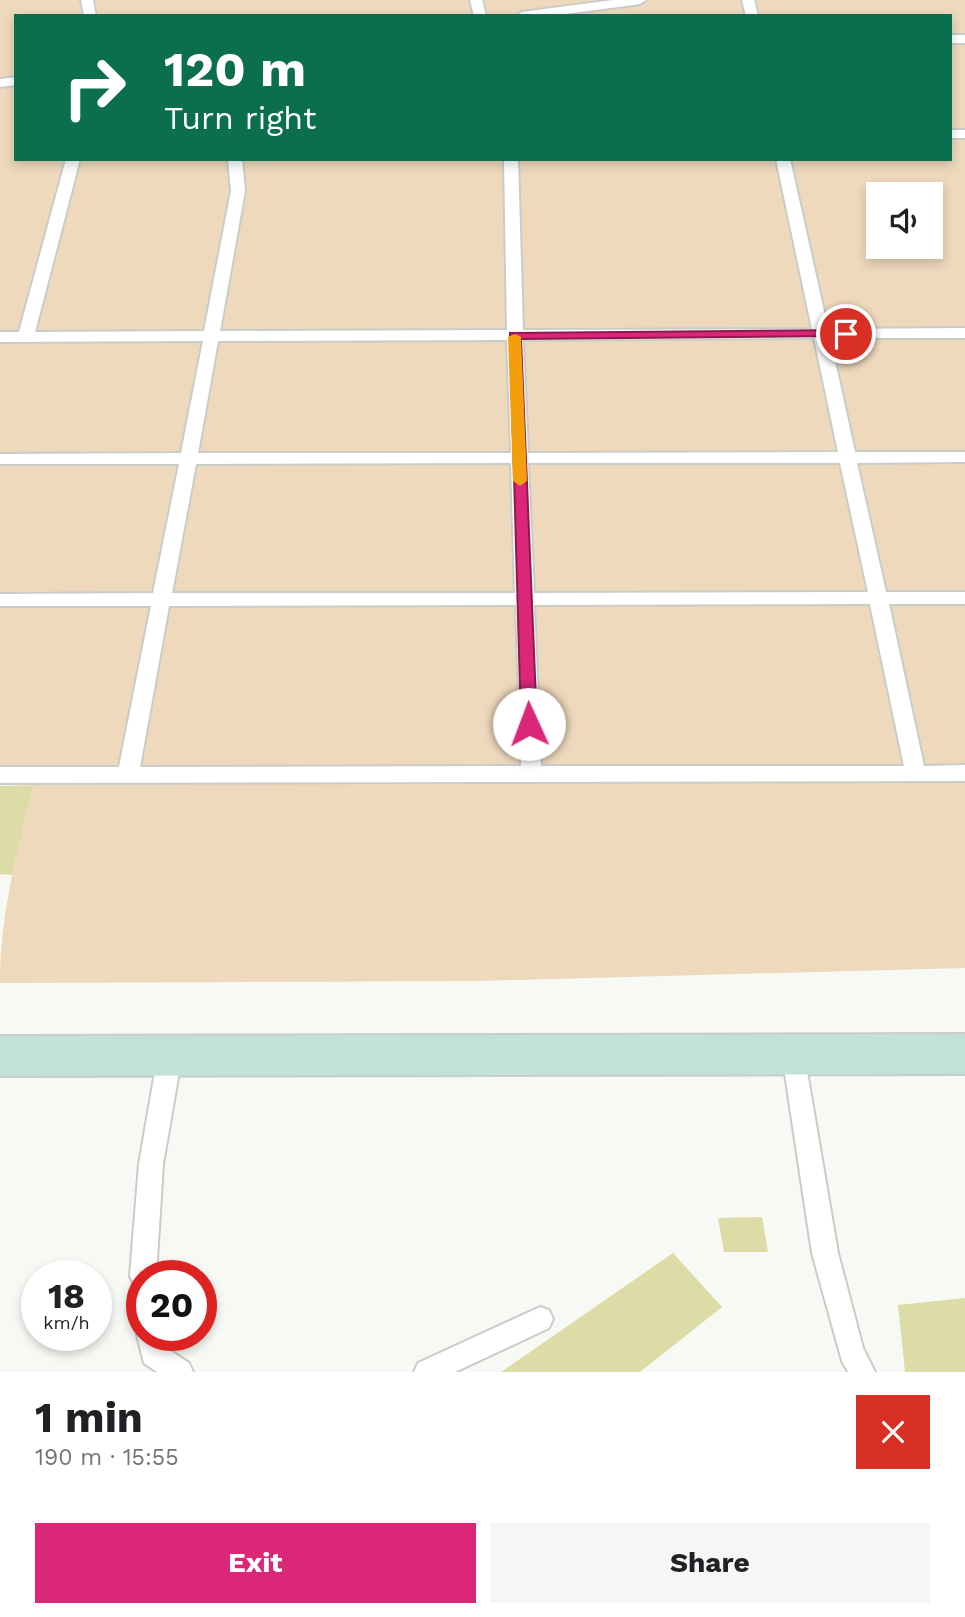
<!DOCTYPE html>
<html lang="en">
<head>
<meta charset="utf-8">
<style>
  :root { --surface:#fff; --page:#f6f6f6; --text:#202124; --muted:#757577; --accent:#db2777 }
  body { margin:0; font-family:"Work Sans",sans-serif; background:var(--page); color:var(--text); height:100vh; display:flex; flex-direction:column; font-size:26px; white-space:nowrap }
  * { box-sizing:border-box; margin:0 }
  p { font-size:23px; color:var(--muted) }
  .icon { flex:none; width:38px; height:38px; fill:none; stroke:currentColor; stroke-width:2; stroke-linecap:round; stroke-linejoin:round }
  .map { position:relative; height:1372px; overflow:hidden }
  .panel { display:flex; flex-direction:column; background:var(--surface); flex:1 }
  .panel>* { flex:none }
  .banner { position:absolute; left:14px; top:14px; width:938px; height:147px; border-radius:0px; box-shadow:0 4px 10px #0003; background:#0b6e4f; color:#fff; overflow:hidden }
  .buttons { position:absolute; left:866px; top:182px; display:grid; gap:14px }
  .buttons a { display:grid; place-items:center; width:77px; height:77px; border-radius:0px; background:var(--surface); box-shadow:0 4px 10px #0003; font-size:35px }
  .speed { position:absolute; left:21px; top:1260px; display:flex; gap:14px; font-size:35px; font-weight:700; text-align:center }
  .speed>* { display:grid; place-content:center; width:91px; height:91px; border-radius:50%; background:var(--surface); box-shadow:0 4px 10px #0003; line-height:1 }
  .speed small { font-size:18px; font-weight:400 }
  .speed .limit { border:10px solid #d22; background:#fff; color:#111 }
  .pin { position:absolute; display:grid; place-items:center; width:60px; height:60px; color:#fff; margin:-30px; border:4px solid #fff; border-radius:50%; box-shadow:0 2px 7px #0007 }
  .me { position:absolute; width:77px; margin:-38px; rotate:358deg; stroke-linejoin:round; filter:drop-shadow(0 0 5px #0008) }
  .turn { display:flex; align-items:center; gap:24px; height:147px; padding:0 35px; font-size:32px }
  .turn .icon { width:91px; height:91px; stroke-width:2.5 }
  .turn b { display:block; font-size:49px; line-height:60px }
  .round { display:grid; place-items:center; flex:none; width:74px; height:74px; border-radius:0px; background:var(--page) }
  .summary { display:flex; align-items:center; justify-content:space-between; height:119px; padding:0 35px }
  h1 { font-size:42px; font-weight:700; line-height:52px }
  .button { display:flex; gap:14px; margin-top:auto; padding:14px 35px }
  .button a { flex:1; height:80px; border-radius:0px; background:var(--accent); color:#fff; font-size:28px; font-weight:700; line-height:80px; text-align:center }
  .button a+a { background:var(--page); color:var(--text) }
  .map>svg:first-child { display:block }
</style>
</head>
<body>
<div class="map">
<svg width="965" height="1372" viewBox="0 0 965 1372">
  <rect width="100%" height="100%" fill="#f6f9f4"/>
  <path fill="#eed9bd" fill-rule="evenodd" d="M0,0H965V968L477,981L0,983C0,915 17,852 33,786L0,785ZM16,16H950V159H16ZM878,194H931V247H878Z"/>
  <g fill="#dedca6">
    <path d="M0,786H33L12,875L0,874Z"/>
    <path d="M762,1217L768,1252H724L718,1218Z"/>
    <path d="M673,1253L722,1307L640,1372H501Z"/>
    <path d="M965,1298V1372H905L898,1305Z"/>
  </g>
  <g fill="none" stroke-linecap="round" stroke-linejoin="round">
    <g stroke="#c9cdc8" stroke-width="4">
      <g id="service">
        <path d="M81,0H93L96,16H84Z"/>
        <path d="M470,0H482L486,16H474Z"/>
        <path d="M613,0H646L640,4L551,16H516L522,12Z"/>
        <path d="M742,0H754L758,16H746Z"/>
        <rect x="950" y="35" width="15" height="8"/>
        <path d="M16,77V85L0,87V79Z"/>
        <rect x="950" y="130" width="15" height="8"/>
        <path d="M66,159H80L35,332L204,331L231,191L228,159H242L245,191L220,331L507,330L504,159H518L523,330L812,329L776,159H790L828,329L965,328V338H830L855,452H965V462L857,463L886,592H965V604H889L924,766L965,765V781L0,783V767H119L151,606H0V594L153,593L179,464H0V454L181,453L203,341L0,342V332H19ZM814,338L838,452L528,453L523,340ZM507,340L511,453H198L218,341ZM511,463L515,593H172L196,464ZM528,463H840L868,592L534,593ZM870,604L904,766H541L534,605ZM516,605L521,766L140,767L169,606Z"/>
        <path d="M793,1044L801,1047L804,1054L838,1253L863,1348L875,1372H848L842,1361L812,1253L782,1054L785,1047Z"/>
        <path d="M170,1045L178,1048L182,1055L163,1164L156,1276H142V1287L134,1284L130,1276L139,1164L158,1055L162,1048Z"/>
        <path d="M540,1307L549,1310L553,1319L549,1328L455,1372H414L418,1363Z"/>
        <path d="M141,1326L142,1335H163L165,1347L189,1363L193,1372H157L144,1363L137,1335Z"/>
      </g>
    </g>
    <g stroke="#c9cdc8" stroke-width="4">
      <path id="secondary" d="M965,1034V1074L0,1076V1036Z"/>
    </g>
    <use href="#service" fill="#fff" fill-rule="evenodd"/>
    <use href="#secondary" fill="#c2e1d8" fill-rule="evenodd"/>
  </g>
  <path fill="#db2777" stroke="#8e194d" stroke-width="2" d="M846,330L852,334L850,336L521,339L537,724L529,730L523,728L521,724L510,333Z"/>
  <path fill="#f59e0b" d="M515,334L521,337L527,481L520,486L513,481L508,337Z"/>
</svg>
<div class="buttons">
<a><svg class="icon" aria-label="sound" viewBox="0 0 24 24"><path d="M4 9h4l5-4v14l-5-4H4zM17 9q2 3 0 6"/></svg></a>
</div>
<div class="speed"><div>18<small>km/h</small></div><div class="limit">20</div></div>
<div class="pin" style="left:846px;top:334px;background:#d93025"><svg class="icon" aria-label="arrive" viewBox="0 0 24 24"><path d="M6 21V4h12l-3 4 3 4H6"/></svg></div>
<svg class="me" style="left:529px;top:724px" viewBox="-20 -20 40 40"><circle r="19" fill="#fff"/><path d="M0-13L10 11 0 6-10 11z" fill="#db2777"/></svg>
<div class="banner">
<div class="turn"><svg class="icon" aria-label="right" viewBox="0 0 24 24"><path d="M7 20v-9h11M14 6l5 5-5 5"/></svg><div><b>120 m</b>Turn right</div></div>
</div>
</div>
<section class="panel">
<div class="summary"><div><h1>1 min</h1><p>190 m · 15:55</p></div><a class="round" style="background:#d93025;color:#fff"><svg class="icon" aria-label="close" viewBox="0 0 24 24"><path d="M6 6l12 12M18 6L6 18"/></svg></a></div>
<div class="button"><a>Exit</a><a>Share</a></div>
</section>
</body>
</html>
